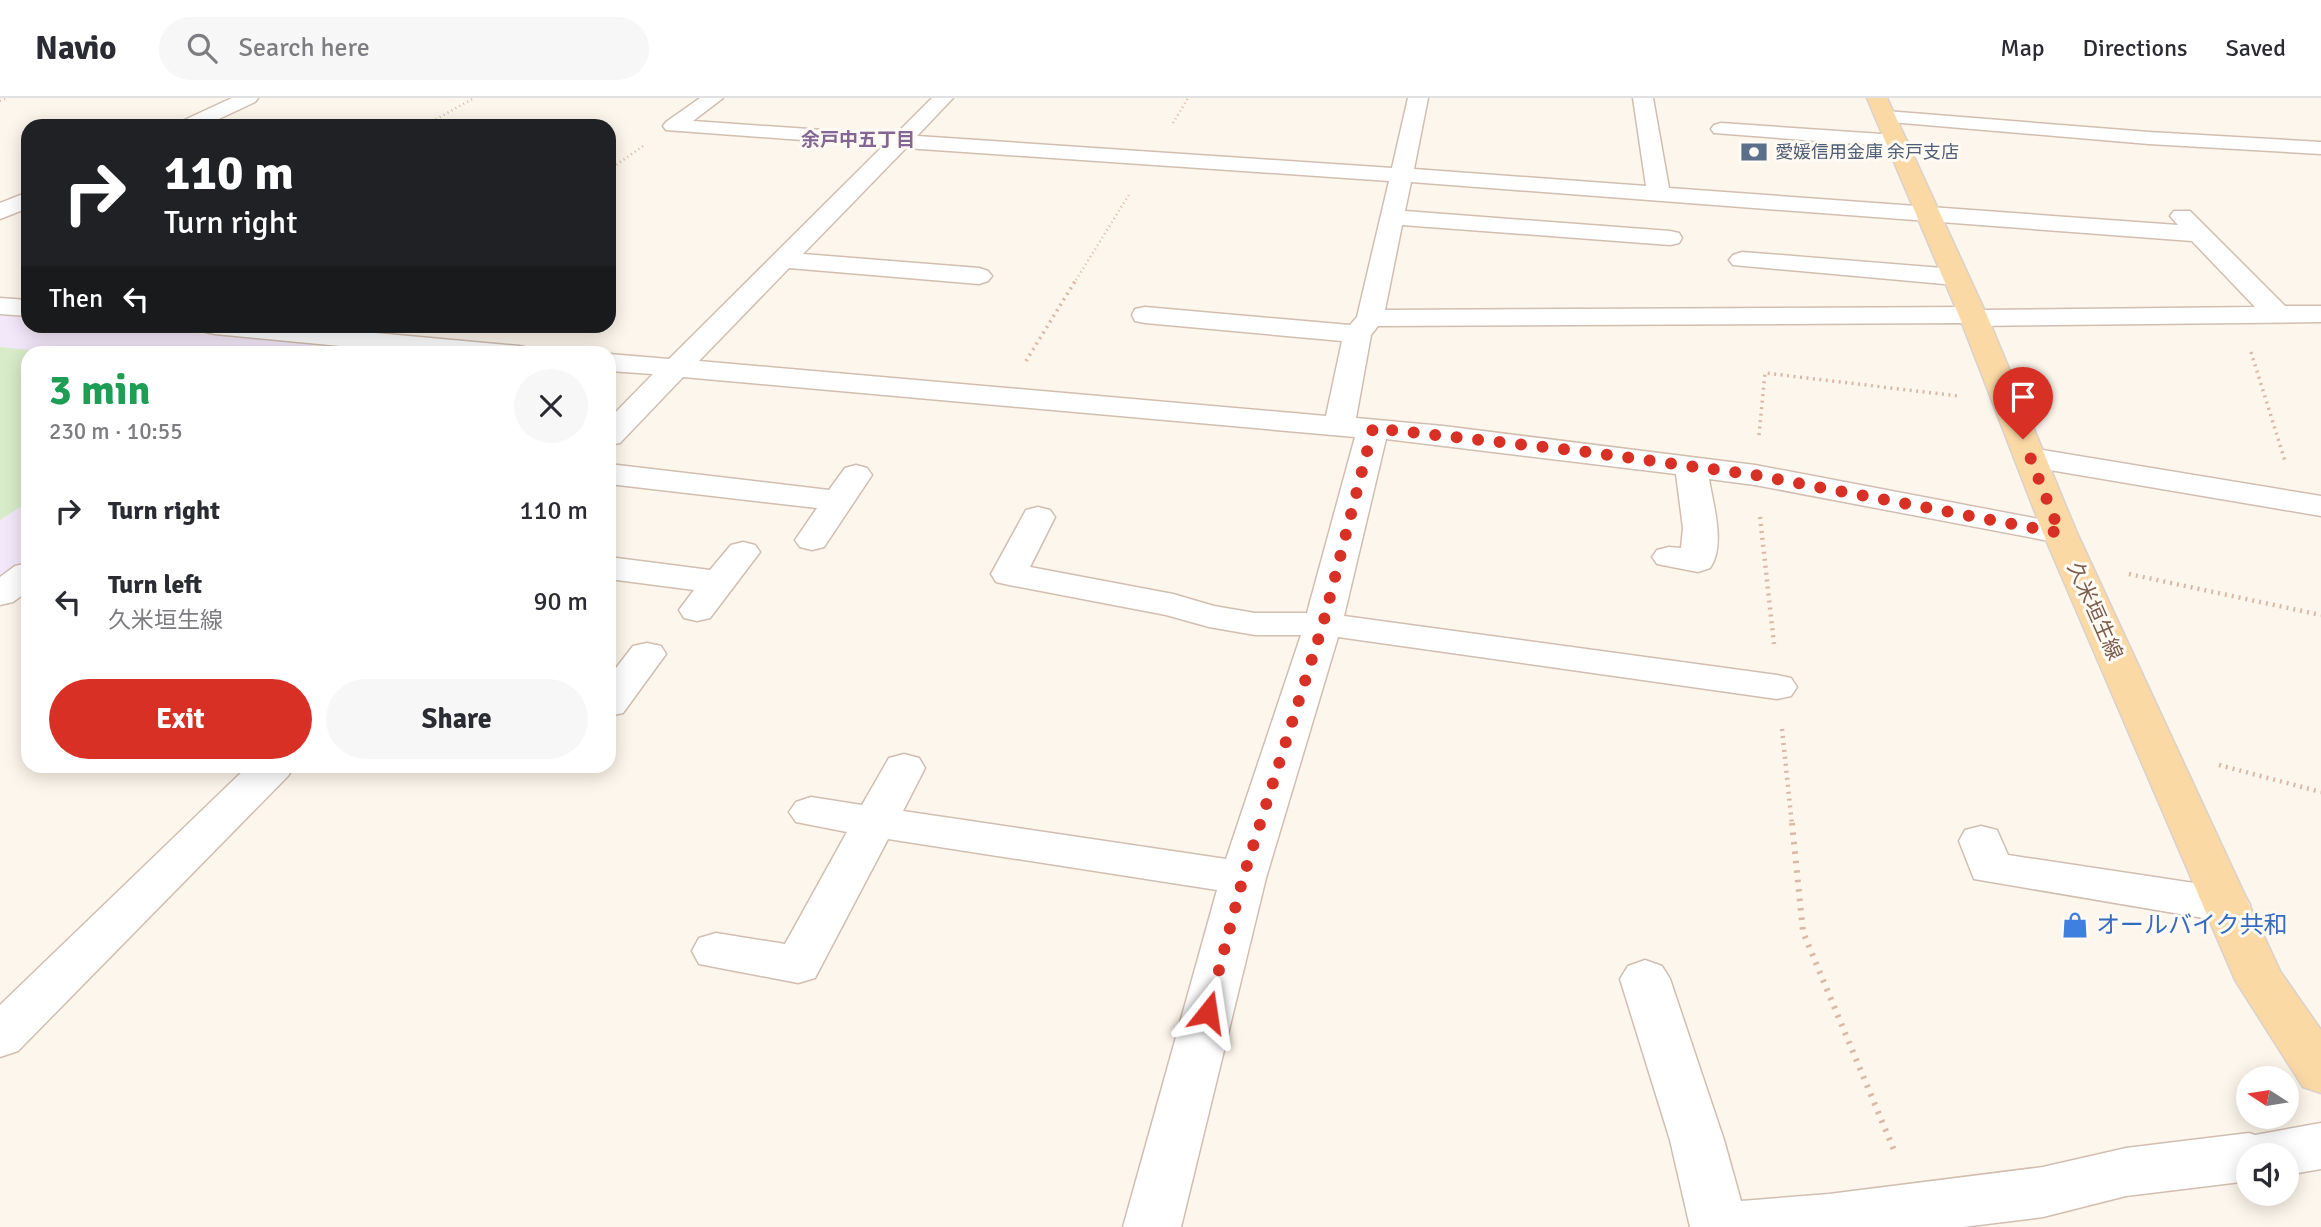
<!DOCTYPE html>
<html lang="en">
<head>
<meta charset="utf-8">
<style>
  :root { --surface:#fff; --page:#f7f7f7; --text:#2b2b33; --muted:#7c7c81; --line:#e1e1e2; --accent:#d93025 }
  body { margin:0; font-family:Signika,"Noto Sans JP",sans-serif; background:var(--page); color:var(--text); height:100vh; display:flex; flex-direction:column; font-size:26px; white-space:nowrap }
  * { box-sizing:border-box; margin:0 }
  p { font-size:23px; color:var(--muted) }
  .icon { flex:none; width:38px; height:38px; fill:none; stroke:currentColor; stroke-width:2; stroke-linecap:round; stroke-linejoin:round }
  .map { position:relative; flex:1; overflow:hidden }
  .drawer { position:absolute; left:21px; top:248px; width:595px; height:427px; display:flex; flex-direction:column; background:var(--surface); border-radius:21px; box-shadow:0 4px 18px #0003 }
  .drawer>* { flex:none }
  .guide { position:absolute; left:21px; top:21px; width:595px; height:214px; border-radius:21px; box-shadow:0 4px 18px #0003; background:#202124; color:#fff; overflow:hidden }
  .needle { width:46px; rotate:282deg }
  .fabs { position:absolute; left:2236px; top:968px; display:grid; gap:14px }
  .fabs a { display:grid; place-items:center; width:63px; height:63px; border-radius:50%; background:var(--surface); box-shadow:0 4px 18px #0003; font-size:35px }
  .pin { position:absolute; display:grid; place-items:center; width:60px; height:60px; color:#fff; margin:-72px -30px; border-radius:50% 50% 50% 0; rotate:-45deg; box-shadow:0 0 7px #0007 }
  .pin .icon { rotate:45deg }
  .me { position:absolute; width:77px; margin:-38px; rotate:15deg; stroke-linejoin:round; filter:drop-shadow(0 0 5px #0008) }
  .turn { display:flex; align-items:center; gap:24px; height:147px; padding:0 28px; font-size:32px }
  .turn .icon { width:91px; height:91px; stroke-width:2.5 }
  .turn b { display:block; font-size:49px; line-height:60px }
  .then { display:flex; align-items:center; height:66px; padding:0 28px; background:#0003; gap:14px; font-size:26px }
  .round { display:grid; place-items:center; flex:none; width:74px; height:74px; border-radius:37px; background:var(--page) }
  .head { display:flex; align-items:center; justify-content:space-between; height:119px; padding:0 28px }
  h1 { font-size:42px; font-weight:700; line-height:52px; color:#1e9e55 }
  .cta { display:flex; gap:14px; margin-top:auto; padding:14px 28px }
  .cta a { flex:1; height:80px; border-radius:42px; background:var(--accent); color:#fff; font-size:28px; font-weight:700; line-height:80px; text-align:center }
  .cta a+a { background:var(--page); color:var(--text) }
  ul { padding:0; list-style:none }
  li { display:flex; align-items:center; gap:21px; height:91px; padding:0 28px }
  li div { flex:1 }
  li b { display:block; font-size:26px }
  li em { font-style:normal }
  header { display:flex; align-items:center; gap:42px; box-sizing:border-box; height:98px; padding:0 35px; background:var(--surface); border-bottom:2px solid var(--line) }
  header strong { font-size:33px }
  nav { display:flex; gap:38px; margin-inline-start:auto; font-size:24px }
  .search { width:490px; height:63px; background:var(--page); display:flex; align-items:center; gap:18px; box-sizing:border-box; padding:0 24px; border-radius:38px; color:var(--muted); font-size:26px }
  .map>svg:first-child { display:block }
</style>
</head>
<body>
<header>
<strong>Navio</strong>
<div class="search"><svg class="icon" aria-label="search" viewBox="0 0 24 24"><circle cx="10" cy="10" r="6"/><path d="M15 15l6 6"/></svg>Search here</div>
<nav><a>Map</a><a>Directions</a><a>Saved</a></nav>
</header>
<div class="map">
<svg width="2321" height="1129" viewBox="0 0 2321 1129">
  <rect width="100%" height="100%" fill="#fdf6ec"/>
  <path fill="#f3e8fa" d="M0,217L28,220V228H114L305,245L334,253L330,256H28V467L0,487Z"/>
  <path fill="#d8ecc9" d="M0,249L59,255L28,256V404L0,422Z"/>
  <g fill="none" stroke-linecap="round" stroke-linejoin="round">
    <g stroke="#d1beb0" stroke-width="3">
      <g id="minor">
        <path d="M232,0H258L255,4L204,28H177L180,24Z"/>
        <path d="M700,0H723L693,23L895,37L932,0H953L917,38L1392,70L1408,0H1428L1414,71L1646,88L1633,0H1653L1669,90L2178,127L2170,118L2174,113H2190L2285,208H2321V224L1974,228L1964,225L1378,228L1371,237L1356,320L1443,328L1755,367L2060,425L2072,428L2077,435L2072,442L2060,445L1755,387L1709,381C1713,406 1726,448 1710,470L1698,474L1657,466L1652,459L1657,452L1669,449L1681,450L1683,430L1676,376L1386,341L1344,518L1777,577L1791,580L1797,589L1791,598L1777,601L1338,539L1266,780L1181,1129H1123L1217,792L888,741L815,880L798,885L699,866L692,853L699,840L716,835L785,846L847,734L796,724L789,714L796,704L811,699L862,707L889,660L904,656L919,660L925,670L903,713L1226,761L1301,537H1255L1209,529L1166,517L1009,487L996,484L991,476L1026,412L1038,409L1050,412L1055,419L1030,469L1173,496L1214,508L1255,515H1307L1355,339L683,279L620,345L609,347V321L653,276L609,273V256L669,261L883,48L666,32L663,28L666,24ZM906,50L1389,83L1357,219L1350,227L1145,209L1135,211L1132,217L1135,223L1145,225L1342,243L1326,318L699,263L789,170L979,186L988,183L992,178L988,173L979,170L803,156ZM1411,84L2192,143L2255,209L1982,212L1972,209L1385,212L1402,127L1670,147L1679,145L1682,140L1679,135L1670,133L1405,113Z"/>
        <path d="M1886,13L2149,34L2321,44V56L2149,46L1879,23L1876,19L1879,15Z"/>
        <path d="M1721,25L1896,37L1903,39L1907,43L1903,47L1896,49L1714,35L1711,31L1714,27Z"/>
        <path d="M28,94V110L0,121V105Z"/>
        <path d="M1742,154L1955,171L1964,174L1968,179L1964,184L1955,187L1733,167L1729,162L1733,157Z"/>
        <path d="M0,200L28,202V218L0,216Z"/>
        <path d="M201,228H299L519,248L529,250L533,256H423L215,236L205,234Z"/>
        <path d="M2031,350L2321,398V418L2020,367L2015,360L2020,353Z"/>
        <path d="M609,366L829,392L845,370L856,367L867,370L872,377L824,449L812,452L800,449L795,442L817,410L609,386Z"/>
        <path d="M743,444L755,447L760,454L710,520L697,523L684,520L679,512L694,492L609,481V459L710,472L731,447Z"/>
        <path d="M28,465V493L13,504L0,507V479L15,468Z"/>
        <path d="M647,545L661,548L666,556L623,615L609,618V579L633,548Z"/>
        <path d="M248,668H294L288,678L18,953L0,959V907Z"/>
        <path d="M1981,728L1997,732L2008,757L2227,790L2243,795L2250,807L2243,819L2227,824L1974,781L1959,743L1965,732Z"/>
        <path d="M1645,862L1662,868L1670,881L1724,1042L1741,1103L1829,1096L2043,1069L2126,1050L2249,1035L2255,1037L2321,1025V1071L2287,1077V1057H2249V1083L2126,1098L2043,1119L1963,1129H1690L1670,1042L1620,881L1628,868Z"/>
      </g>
    </g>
    <g stroke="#dad1cd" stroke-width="3">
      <path id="major" d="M1867,0H1887L1988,220L2077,435L2280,873L2321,932V995L2303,989L2235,882L2043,435L1960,220Z"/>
    </g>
    <g stroke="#d9b8a5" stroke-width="2.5" stroke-dasharray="1 3.5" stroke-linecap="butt">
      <path d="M0,3L8,0"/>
      <path d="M1173,25L1188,0"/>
      <path d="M424,28L474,0"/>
      <path d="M609,72L643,48"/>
      <path d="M1076,182L1130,95"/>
    </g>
    <g stroke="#d9b8a5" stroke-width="3.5" stroke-dasharray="2 4.5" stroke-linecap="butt">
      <path d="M2251,254L2285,363"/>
      <path d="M1026,263L1077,180"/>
      <path d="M1759,337L1765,275L1958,298"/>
    </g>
    <g stroke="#d9b8a5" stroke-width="4.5" stroke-dasharray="2 5" stroke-linecap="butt">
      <path d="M1760,419L1774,546"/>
      <path d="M2129,476L2321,517"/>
      <path d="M1782,631L1792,727"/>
      <path d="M2219,667L2321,694"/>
    </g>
    <path stroke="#d9b8a5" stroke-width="6" stroke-dasharray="2.5 7" stroke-linecap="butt" d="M1792,725L1803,834L1896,1057"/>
    <use href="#minor" fill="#fff" fill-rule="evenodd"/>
    <use href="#major" fill="#fbd9a5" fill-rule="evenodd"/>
  </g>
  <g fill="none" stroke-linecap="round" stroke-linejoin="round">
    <path stroke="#d93025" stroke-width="12" stroke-dasharray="0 21.6" d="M1208,914L1243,780L1323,526L1373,330L1580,353L1755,377L2060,435L2023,341"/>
  </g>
  <defs>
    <g id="bank-bare" transform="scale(2.1)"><path d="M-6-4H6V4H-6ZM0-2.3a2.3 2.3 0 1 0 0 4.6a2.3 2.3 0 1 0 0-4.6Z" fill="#5c6f8a" stroke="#fffaf3" stroke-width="2.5" paint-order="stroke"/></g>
    <g id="shop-bare" transform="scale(2.1)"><path d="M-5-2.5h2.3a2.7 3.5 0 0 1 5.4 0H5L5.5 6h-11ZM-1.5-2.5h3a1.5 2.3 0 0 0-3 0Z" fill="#3f7fe0" stroke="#fffaf3" stroke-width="2.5" paint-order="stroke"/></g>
  </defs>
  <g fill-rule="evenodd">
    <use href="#bank-bare" x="1754" y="54"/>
    <use href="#shop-bare" x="2075" y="827"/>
  </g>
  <g text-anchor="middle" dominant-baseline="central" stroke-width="6" stroke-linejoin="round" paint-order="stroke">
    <g font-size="18" fill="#4e5e75" stroke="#fffaf3" text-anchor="start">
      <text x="1775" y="54">愛媛信用金庫 余戸支店</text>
    </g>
    <g font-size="19" font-weight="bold" fill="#846695" stroke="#fffaf3">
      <text x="858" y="42">余戸中五丁目</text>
    </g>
    <g font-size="21" fill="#7a5c4d" stroke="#fffaf3">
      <text transform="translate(2095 513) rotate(66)">久米垣生線</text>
    </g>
    <g font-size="24" fill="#366cbe" stroke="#fffaf3" text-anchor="start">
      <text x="2096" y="827">オールバイク共和</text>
    </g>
  </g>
</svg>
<div class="fabs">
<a><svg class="needle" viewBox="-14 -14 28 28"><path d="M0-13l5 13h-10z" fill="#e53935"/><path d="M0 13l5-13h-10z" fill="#7c7c81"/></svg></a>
<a><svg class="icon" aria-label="sound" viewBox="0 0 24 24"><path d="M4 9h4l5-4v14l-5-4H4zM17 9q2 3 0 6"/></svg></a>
</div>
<div class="pin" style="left:2023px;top:341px;background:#d93025"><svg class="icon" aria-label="arrive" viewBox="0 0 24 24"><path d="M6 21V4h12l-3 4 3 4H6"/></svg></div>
<svg class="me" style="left:1208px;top:914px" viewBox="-20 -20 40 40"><path d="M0-17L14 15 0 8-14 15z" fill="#d93025" stroke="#fff" stroke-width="4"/></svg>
<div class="guide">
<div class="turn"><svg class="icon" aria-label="right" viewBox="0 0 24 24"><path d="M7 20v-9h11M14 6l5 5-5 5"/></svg><div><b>110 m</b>Turn right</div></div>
<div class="then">Then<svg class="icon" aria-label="left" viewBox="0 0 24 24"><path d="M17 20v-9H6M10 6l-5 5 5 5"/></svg></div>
</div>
<section class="drawer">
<div class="head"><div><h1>3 min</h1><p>230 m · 10:55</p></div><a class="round"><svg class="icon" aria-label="close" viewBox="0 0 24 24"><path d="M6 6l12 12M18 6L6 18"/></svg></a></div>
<ul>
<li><svg class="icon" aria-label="right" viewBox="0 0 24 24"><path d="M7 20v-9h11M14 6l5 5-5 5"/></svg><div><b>Turn right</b></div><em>110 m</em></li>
<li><svg class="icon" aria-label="left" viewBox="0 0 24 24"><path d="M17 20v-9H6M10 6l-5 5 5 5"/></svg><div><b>Turn left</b><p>久米垣生線</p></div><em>90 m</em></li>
</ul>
<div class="cta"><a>Exit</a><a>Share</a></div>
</section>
</div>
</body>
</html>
